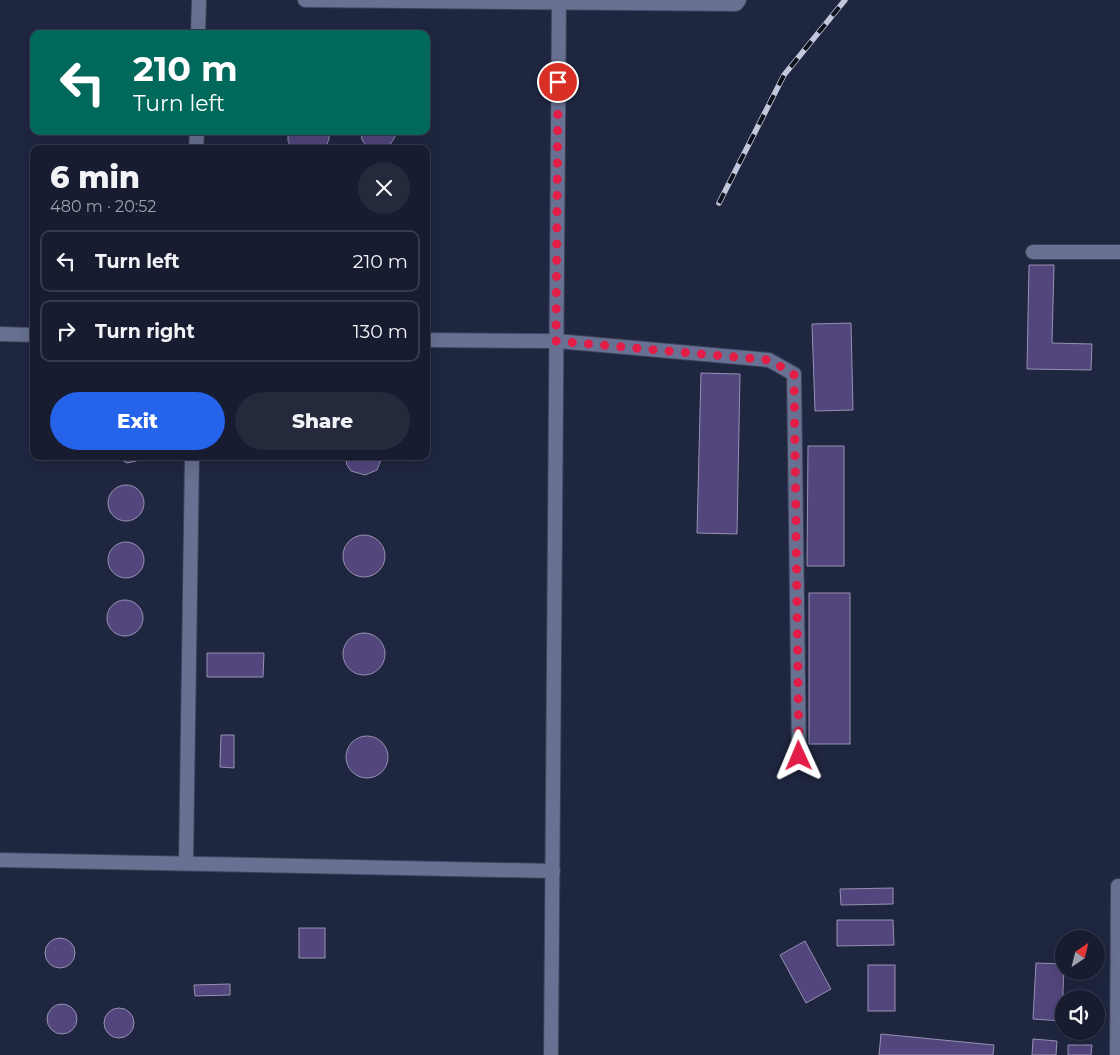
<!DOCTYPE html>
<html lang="en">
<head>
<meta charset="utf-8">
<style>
  :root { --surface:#171c30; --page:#24293c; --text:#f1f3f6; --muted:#9ea1ab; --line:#363a4c; --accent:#2563eb }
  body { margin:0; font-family:Montserrat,sans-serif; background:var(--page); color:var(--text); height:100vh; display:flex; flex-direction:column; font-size:19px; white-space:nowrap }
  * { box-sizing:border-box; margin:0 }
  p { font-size:16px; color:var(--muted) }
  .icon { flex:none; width:28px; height:28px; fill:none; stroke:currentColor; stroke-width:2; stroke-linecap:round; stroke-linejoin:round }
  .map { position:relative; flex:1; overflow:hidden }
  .side { position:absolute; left:30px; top:145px; width:400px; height:315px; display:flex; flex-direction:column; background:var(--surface); border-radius:10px; box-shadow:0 5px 20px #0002,0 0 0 1px var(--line) }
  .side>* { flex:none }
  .top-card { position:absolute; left:30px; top:30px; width:400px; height:105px; border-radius:10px; box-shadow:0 5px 20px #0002,0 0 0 1px var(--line); background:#00695c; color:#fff; overflow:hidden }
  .needle { width:32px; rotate:35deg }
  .tools { position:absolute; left:1055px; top:930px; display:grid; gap:10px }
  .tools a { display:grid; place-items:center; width:50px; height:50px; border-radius:50%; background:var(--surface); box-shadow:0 5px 20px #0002,0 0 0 1px var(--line); font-size:25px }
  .pin { position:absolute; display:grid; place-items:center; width:42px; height:42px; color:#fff; margin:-21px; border:2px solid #fff; border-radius:50%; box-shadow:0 1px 5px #0007 }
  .me { position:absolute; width:55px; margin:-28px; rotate:359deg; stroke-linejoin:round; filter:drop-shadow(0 0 4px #0008) }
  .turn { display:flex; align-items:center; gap:18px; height:105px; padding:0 20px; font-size:22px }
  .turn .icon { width:65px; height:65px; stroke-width:2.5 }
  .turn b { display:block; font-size:35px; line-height:42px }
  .round { display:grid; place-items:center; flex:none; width:52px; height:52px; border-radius:26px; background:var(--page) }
  .head { display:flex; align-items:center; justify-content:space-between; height:85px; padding:0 20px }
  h1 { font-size:30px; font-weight:800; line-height:38px }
  .button { display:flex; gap:10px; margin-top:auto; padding:10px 20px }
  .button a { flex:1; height:58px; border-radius:30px; background:var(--accent); color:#fff; font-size:20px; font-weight:800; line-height:58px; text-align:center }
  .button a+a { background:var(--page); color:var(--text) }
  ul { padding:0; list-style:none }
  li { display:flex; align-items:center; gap:15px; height:62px; margin:0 10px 8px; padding:0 10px; border:2px solid var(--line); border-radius:10px }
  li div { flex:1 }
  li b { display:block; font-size:19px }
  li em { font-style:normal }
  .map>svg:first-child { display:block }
</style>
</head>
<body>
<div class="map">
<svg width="1120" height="1055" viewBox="0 0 1120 1055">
  <rect width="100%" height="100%" fill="#1f2640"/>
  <g fill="#52467d" stroke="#9691b3">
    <path d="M288,131H329V139L325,149H292L288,141Z"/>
    <path d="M361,131H394L395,137L387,149H369L362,140Z"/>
    <path d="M1029,265H1054L1052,343L1092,344L1091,370L1027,369Z"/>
    <path d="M851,323L853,410L815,411L812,324Z"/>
    <path d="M701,373L740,374L737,534L697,533Z"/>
    <path d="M808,446H844V566H807Z"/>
    <path d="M142,456L136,461L127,463L115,456Z"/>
    <path d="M345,456H382V457L377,470L365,475L351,471L347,465Z"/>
    <circle cx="126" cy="503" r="18"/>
    <circle cx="364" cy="556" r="21"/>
    <circle cx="126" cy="560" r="18"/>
    <rect x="809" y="593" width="41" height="151"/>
    <circle cx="125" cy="618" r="18"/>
    <circle cx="364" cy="654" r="21"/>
    <path d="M207,653H264L263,677H207Z"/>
    <path d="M221,735H234V768L220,767Z"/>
    <circle cx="367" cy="757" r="21"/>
    <path d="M893,888V904L841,905L840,889Z"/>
    <path d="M837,920H893L894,945L837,946Z"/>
    <rect x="299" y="928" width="26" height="30"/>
    <circle cx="60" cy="953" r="15"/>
    <path d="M805,941L831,989L806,1003L780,955Z"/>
    <path d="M1036,963L1064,964L1062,1021L1033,1019Z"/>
    <rect x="868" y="965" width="27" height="46"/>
    <path d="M230,984V995L195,996L194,985Z"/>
    <circle cx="62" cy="1019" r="15"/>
    <circle cx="119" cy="1023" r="15"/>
    <path d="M881,1034L994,1045L993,1055H879Z"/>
    <path d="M1033,1039L1057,1041L1056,1055H1032Z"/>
    <path d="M1068,1045H1092L1091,1055H1068Z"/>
  </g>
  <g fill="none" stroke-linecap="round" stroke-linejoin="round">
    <g stroke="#3c4158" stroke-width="16">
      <g id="minor">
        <path d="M305,0L736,4L739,0"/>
        <path d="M198,34L199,0"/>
        <path d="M196,149L197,131"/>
        <path d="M1033,252H1120"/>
        <path d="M0,334L34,335"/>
        <path d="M426,340L557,341L769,360L794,374L799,756"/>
        <path d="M0,860L553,871"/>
        <path d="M186,862L192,456"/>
        <path d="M551,1055L559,0"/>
        <path d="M1117,1055L1118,886"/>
      </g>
    </g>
    <use href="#minor" stroke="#687191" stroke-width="14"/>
    <g stroke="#c2c8db" stroke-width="5.5">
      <path id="rail" d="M719,203L784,75L845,0"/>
    </g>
    <use href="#rail" stroke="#0c101b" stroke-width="4" stroke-dasharray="11" stroke-linecap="butt"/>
  </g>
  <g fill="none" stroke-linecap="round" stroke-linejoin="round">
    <path stroke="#e11d48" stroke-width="9" stroke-dasharray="0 16.2" d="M558,82L556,341L769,360L794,374L799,756"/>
  </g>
</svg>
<div class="tools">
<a><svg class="needle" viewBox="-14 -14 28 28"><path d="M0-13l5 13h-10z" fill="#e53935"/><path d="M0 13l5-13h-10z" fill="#9ea1ab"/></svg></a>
<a><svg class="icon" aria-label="sound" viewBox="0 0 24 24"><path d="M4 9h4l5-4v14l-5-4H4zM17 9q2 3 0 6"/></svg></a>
</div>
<div class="pin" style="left:558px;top:82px;background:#d93025"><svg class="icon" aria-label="arrive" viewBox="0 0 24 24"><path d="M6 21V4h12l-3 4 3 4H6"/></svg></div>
<svg class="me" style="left:799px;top:756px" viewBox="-20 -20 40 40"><path d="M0-17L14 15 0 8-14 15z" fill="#e11d48" stroke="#fff" stroke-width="4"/></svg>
<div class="top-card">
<div class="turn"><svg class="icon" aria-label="left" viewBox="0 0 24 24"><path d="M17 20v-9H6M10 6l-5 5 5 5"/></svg><div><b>210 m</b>Turn left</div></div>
</div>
<section class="side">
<div class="head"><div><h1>6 min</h1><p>480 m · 20:52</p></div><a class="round"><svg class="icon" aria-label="close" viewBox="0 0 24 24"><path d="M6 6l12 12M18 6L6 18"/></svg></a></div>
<ul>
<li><svg class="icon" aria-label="left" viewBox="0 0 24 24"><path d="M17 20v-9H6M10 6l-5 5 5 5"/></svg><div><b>Turn left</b></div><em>210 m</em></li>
<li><svg class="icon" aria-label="right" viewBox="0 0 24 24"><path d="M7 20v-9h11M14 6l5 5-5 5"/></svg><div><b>Turn right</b></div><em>130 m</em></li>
</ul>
<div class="button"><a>Exit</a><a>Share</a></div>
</section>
</div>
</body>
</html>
